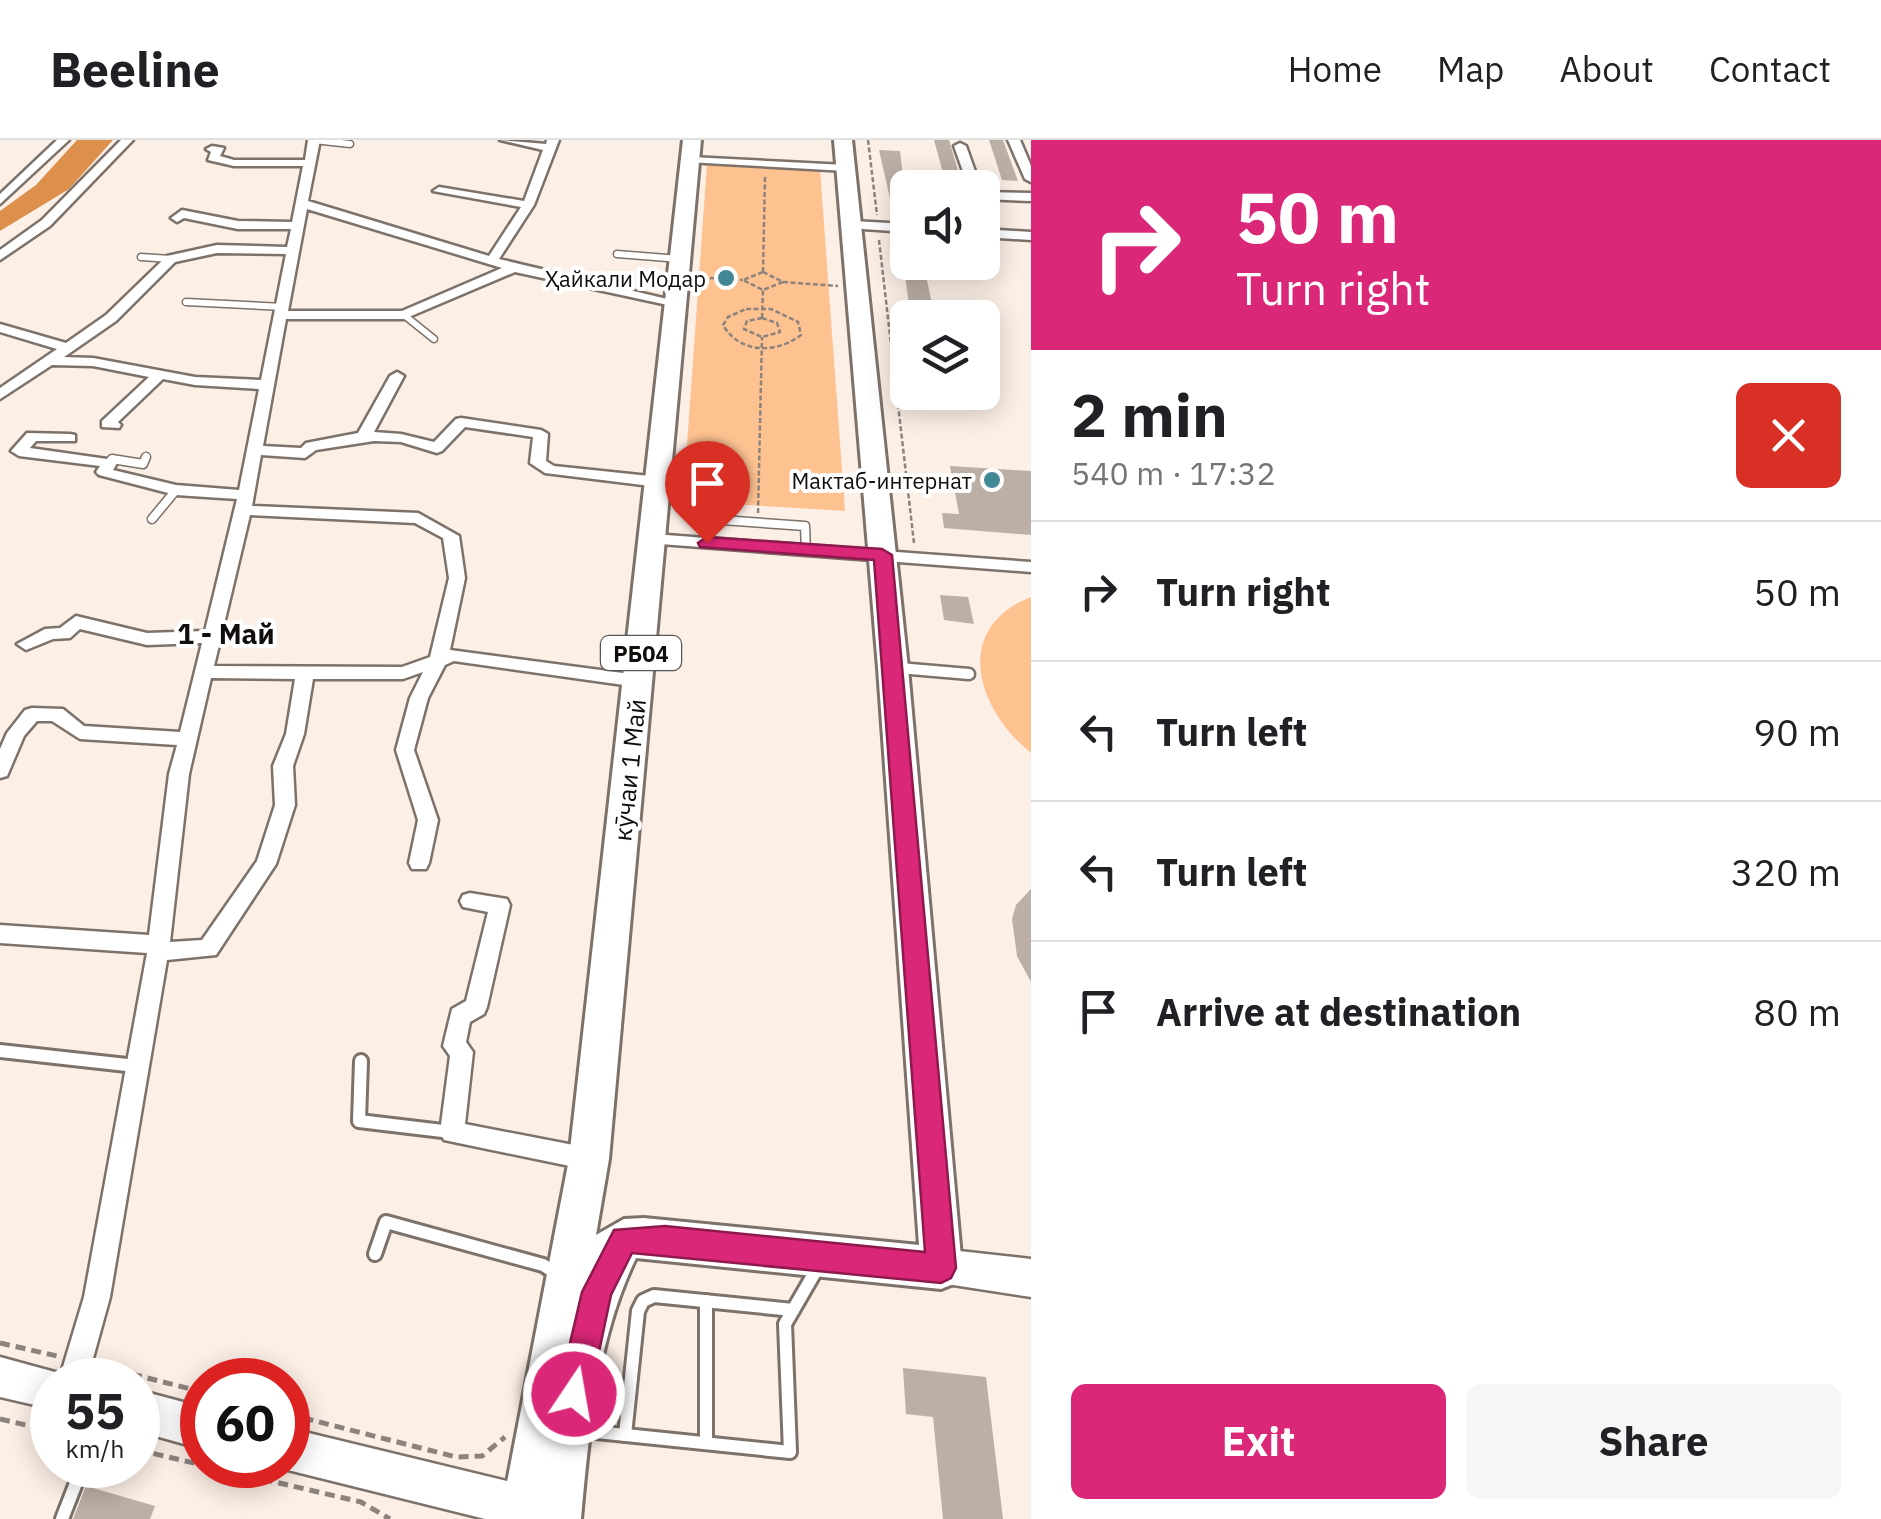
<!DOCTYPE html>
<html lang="en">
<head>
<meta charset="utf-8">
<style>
  :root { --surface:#fff; --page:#f6f6f6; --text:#202124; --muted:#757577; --line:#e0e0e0; --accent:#db2777 }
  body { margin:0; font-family:"IBM Plex Sans",sans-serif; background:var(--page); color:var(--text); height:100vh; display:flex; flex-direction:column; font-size:38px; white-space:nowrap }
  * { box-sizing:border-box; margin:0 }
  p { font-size:32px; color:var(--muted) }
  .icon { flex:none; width:55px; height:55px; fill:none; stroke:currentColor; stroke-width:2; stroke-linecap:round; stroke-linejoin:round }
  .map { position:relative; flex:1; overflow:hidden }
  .sheet { display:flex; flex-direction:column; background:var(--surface); width:850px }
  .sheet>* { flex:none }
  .top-card { background:#db2777; color:#fff; overflow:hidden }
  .controls { position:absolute; left:890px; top:30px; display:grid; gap:20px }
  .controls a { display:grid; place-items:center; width:110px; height:110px; border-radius:15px; background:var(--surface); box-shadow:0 5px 25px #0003; font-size:50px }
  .speed { position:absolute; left:30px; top:1218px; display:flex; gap:20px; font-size:50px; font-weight:700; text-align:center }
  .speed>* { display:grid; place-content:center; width:130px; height:130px; border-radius:50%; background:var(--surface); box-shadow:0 5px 25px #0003; line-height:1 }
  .speed small { font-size:25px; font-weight:400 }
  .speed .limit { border:15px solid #d22; background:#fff; color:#111 }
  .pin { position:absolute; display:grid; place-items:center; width:85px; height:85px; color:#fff; margin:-102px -42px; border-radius:50% 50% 50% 0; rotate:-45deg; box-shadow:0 0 10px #0007 }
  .pin .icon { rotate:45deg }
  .me { position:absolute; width:110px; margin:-55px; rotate:12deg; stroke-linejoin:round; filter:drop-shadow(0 0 8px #0008) }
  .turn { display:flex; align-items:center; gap:35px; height:210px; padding:0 40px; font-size:45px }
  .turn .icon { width:130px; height:130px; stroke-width:2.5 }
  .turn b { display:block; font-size:70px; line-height:85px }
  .round { display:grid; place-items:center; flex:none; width:105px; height:105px; border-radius:15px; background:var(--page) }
  .overview { display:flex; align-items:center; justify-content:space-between; height:170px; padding:0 40px }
  h1 { font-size:60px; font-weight:700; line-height:75px }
  .cta { display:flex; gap:20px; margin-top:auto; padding:20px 40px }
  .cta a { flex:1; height:115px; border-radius:15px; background:var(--accent); color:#fff; font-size:40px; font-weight:700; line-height:115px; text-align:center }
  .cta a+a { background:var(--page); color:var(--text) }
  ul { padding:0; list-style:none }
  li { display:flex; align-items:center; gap:30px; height:140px; padding:0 40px; border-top:2px solid var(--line) }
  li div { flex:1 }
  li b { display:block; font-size:38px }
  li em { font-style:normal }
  header { display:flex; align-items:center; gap:60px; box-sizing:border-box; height:140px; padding:0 50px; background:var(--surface); border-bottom:2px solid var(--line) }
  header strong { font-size:48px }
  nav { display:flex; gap:55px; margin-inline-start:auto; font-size:35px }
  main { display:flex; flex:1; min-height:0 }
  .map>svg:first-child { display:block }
</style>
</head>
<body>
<header>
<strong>Beeline</strong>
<nav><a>Home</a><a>Map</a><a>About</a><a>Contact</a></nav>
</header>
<main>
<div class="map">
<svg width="1031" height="1379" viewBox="0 0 1031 1379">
  <rect width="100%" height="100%" fill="#fcefe6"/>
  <g fill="#fec291">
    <path d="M707,24L820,29L845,371L683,361Z"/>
    <path d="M1031,457V613C977,570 951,489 1031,457Z"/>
  </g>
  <path fill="#dd904b" d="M77,0H113L69,49L0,91V71L36,45Z"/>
  <g fill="#bbafa6">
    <path d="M934,0H949L962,44H946Z"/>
    <path d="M989,0H1003L1018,41L1002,40Z"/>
    <path d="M879,10L900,11L908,77L894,76Z"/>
    <path d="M903,122L924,126L935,178H911Z"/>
    <path d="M950,326L1031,331V395L944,388L942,373L959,374Z"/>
    <path d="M940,455L968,457L974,484L944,480Z"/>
    <path d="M1031,749V842L1017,816L1012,779L1016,765Z"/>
    <path d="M903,1228L986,1237L1003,1379H943L933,1277L906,1274Z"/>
    <path d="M86,1346L155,1366L150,1379H73Z"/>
  </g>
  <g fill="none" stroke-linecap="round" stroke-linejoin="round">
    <g stroke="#7d726a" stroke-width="9">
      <g id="lane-far3">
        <path d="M314,0L350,4"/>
        <path d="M617,114L680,119"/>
        <path d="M141,117L171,119"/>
        <path d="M186,162L283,167"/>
        <path d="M404,175L434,199"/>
      </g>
    </g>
    <g stroke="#7d726a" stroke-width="11">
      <g id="lane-far2">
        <path d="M109,323L112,319L143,324L146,317"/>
        <path d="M152,379L176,350"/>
        <path d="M707,403L708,379L805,386L806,410"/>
      </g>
    </g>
    <g stroke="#7d726a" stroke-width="15">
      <path id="lane-far1" d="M899,528L969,534"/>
    </g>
    <g stroke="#7d726a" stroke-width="18">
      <g id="lane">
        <path d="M0,911L136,926"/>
        <path d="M361,921L359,981L451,992"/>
        <path d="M375,1114L386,1082L543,1125L559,1135"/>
        <path d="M706,1161V1303"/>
        <path d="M577,1290L790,1312L785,1184L818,1127"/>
        <path d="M625,1295L638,1171L643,1161L654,1156L793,1170"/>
        <path d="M62,1379L83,1325"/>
      </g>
    </g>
    <g stroke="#7d726a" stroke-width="5">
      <g id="street">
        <path d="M57,0H69L0,64V54Z"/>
        <path d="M121,0H133L50,86L0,120V110L42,80Z"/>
        <path d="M308,0H320L308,61L489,116L521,67L433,51L439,47L524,61L543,10L500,0L546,4L547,0H559L534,65L499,119L684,163L677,167L515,132L404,179H286L263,306L301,308L306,303L358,293L390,236L397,232L404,236L374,292L401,294L434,302L456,279L461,278L541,290L548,294L546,321L554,326L659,337L667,342L659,347L545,333L530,323L533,297L465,287L442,311L437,313L401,302L374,301L316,310L305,318L261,315L252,366L418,373L459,396L465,438L450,510L638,535L647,541L638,547L454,521L445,525L428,558L414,610L438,680L429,723L426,729H412L409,723L418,680L396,610L410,558L423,532L403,539H313L304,594L293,626L295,665L276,724L216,815L167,820L110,1157L87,1240H59L84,1157L147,813L0,803V785L149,795L169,634L177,605L80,599L52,581H37L24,596L7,636L0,638V609L7,593L25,570L32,568L63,569L84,586L180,592L202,503L147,505L80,489L70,498L53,499L26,510L17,504L45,489L60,488L76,476L147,493L205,491L237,359L176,355L99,335L96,332L100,326L19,316L11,311L27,293L70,294L75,295V301H36L30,308L114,320L117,323L113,330L176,345L239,350L259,249L195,245L163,239L118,282L121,285L119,288L102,287V281L149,237L93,226L52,225L0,259V248L57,209L0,192V184L66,203L106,175L167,116L217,105L287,107L291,89H238L184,78L177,82L171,78L182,70L238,81L292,82L303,26H234L208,20L211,12L206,9L212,6L224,8L220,16L234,20H305ZM307,69L502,128L402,171H288ZM217,113L286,114L261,240L195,237L93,218L64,217L116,181L175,122ZM250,375L415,383L443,398L449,438L430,517L402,527L214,526ZM211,538L295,539L286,594L273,626L275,665L257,721L202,800L170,802L189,634Z"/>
        <path d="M1008,0H1020L1031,26V42L1025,39Z"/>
        <path d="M960,3L966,6L981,48H969L954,6Z"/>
        <path d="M691,17L846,25L852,28L846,31L687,22V18Z"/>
        <path d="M982,52L1031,53V61L982,59Z"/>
        <path d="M852,81L908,84V92L848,88V82Z"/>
        <path d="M982,89L1031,92V100L982,97Z"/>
        <path d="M653,394L1031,422V432L647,403V395Z"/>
        <path d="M470,753L507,759L510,765L487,867L484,874L470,882L466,902L473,912L465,984L589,1008L598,1011L601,1019L598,1027L589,1030L444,1000L440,992L450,916L443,906L452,869L466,861L488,772L463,767L460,761L463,755Z"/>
      </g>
    </g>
    <g stroke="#7d726a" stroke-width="5">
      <g id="secondary">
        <path d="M941,1109L1031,1119V1157L927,1141L922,1128L927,1115Z"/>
        <path d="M0,1217L66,1235L69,1240H52V1269L0,1257Z"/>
        <path d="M138,1250L202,1267V1309L138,1291Z"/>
        <path d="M288,1288L540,1349L555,1356L562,1371L558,1379H485L288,1330L276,1325H288Z"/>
      </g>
    </g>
    <g stroke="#7d726a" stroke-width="6">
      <path id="primary" d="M683,0H701L609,1019L596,1095L624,1079L644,1078L919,1105L878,528L834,0H852L908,528L962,1128L956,1143L941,1149L636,1118C597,1198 589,1292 581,1379H500L569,1019Z"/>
    </g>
    <g stroke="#8c837d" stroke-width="2.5" stroke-dasharray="5 2.5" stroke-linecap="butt">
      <path d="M868,0L877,75"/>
      <path d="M879,100L914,403"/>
      <path d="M763,132L765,37"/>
      <path d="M763,132L783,142L763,150L743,140Z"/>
      <path d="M695,137L743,140"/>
      <path d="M783,142L838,146"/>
      <path d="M746,169H771L798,182L801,195C776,214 740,214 723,185L728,177Z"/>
      <path d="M762,178L777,183L780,192L762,197L744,189L747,181Z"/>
      <path d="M762,178L763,150"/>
      <path d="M758,373L762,197"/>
    </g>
    <g stroke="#8c837d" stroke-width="5" stroke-dasharray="10 6" stroke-linecap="butt">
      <path d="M0,1203L57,1216"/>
      <path d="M101,1226L202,1252"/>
      <path d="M288,1274L456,1317L482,1316L505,1297"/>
      <path d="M0,1279L52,1291"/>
      <path d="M138,1310L361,1362L390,1379"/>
    </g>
    <use href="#lane-far3" stroke="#fff" stroke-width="6"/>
    <use href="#lane-far2" stroke="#fff" stroke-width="8"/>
    <use href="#lane-far1" stroke="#fff" stroke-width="10"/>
    <use href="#lane" stroke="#fff" stroke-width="12"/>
    <use href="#street" fill="#fff" fill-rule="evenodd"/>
    <use href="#secondary" fill="#fff" fill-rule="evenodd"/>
    <use href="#primary" fill="#fff" fill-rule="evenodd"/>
  </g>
  <path fill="#db2777" stroke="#8e194d" stroke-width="2.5" d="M707,397L882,409L892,415L956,1128L951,1138L941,1143L632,1113L611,1155L590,1254L585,1265L574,1270L563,1265L558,1254L582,1152L614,1090L665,1086L925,1112L874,420L700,407L698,403Z"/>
  <g fill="#428894" stroke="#fff" stroke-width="4">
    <circle cx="726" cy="138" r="10"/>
    <circle cx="992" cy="340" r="10"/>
  </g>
  <g text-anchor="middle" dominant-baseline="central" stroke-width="8" stroke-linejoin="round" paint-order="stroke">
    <g font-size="22" fill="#110d0a" stroke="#fff" text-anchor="end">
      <text x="706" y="138">Ҳайкали Модар</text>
      <text x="972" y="340">Мактаб-интернат</text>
    </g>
    <rect fill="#fff" stroke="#585654" stroke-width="2.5" x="601" y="496" width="80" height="34" rx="8"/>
    <g font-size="22" font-weight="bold" fill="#110d0a">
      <text x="641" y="513">РБ04</text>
    </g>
    <g font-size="25" fill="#110d0a" stroke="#fff">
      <text transform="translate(629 630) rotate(-84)">кӯчаи 1 Май</text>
    </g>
    <g font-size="28" font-weight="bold" fill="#110d0a" stroke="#fff">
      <text x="226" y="493">1 - Май</text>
    </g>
  </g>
</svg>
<div class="controls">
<a><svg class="icon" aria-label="sound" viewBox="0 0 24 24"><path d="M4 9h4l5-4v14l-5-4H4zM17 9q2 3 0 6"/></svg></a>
<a><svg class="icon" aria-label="layers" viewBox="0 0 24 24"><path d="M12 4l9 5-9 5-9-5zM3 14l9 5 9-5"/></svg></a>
</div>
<div class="speed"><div>55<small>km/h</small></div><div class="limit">60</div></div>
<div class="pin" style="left:707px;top:403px;background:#d93025"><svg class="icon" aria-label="arrive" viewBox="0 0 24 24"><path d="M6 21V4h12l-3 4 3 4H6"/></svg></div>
<svg class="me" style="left:574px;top:1254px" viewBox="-20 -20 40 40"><circle r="17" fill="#db2777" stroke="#fff" stroke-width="3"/><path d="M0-11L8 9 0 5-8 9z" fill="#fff"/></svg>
</div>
<section class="sheet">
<div class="top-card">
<div class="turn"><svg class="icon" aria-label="right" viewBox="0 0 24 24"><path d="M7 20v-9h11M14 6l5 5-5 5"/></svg><div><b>50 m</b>Turn right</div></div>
</div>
<div class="overview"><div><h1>2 min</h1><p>540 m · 17:32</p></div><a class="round" style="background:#d93025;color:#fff"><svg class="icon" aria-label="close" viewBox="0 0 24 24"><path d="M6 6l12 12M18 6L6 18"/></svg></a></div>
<ul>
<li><svg class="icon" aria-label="right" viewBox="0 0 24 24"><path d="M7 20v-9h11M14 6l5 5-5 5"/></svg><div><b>Turn right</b></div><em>50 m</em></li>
<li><svg class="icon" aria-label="left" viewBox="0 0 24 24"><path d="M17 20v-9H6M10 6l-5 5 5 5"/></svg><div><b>Turn left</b></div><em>90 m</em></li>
<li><svg class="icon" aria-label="left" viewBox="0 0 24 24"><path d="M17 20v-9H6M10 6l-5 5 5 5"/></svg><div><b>Turn left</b></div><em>320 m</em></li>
<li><svg class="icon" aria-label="arrive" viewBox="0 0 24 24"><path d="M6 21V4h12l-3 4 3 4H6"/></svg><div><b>Arrive at destination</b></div><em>80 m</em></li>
</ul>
<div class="cta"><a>Exit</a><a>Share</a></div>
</section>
</main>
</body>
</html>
